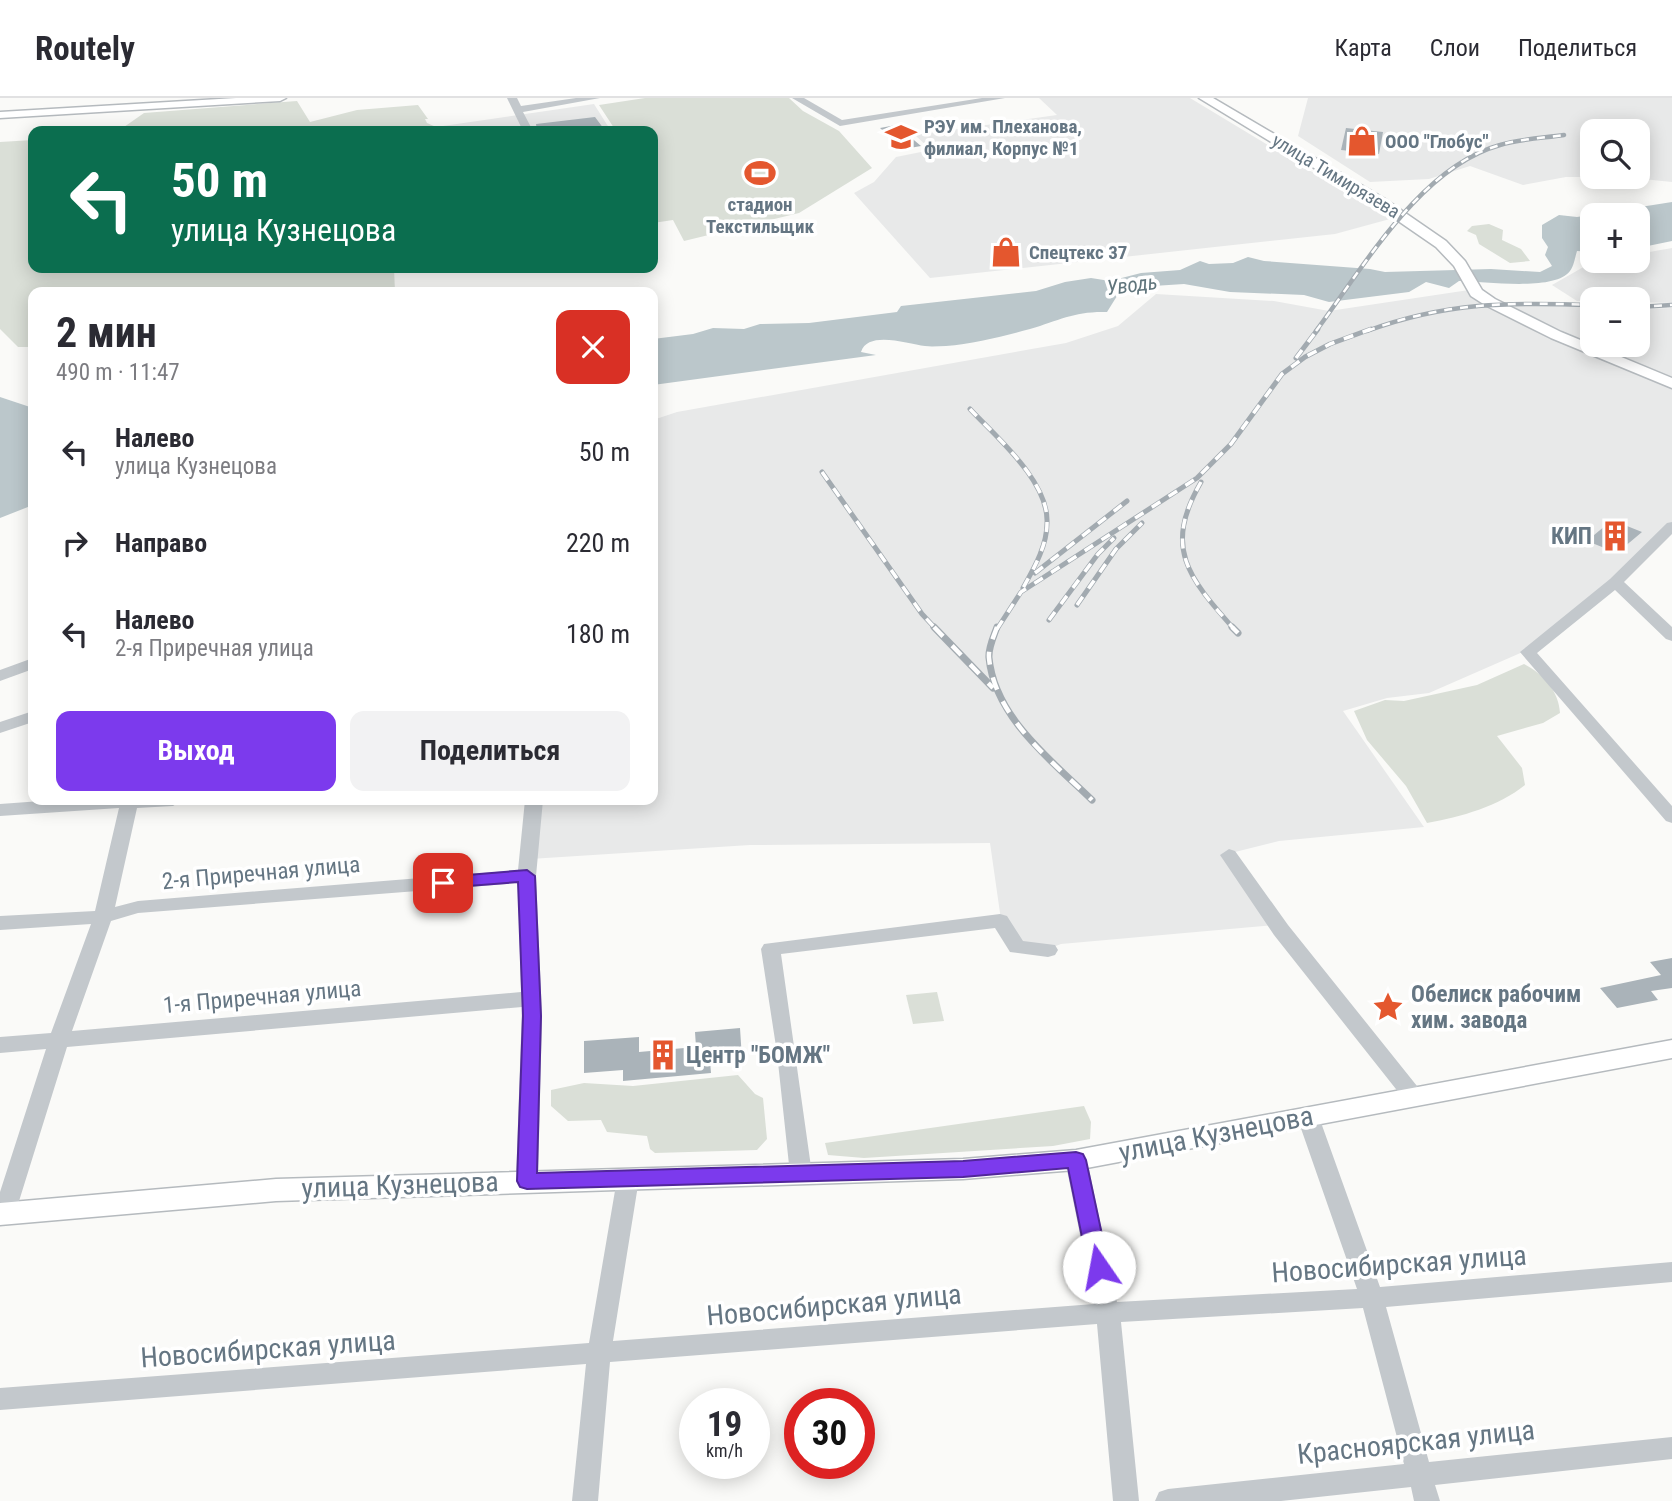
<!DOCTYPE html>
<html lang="ru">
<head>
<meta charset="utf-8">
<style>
  :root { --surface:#fff; --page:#f2f2f3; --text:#2b2b33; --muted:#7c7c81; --line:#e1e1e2; --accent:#7c3aed }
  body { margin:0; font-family:"Roboto Condensed",sans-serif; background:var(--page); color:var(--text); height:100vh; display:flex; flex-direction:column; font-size:26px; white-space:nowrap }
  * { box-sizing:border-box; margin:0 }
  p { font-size:23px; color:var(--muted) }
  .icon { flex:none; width:38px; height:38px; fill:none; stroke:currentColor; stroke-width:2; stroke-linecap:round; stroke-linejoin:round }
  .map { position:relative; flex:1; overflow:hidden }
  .side { position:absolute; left:28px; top:189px; width:630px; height:518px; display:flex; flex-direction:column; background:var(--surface); border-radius:14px; box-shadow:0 4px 18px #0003 }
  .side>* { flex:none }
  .hud { position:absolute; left:28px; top:28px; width:630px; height:147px; border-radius:14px; box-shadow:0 4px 18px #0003; background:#0b6e4f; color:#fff; overflow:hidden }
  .fabs { position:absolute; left:1580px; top:21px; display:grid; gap:14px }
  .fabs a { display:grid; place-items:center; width:70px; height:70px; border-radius:14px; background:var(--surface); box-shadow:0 4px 18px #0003; font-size:35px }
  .speed { position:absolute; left:679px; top:1290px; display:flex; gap:14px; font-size:35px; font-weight:700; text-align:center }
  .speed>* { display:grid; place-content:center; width:91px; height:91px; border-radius:50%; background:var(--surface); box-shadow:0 4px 18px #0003; line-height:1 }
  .speed small { font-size:18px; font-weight:400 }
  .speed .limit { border:10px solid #d22; background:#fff; color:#111 }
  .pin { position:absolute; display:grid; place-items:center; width:60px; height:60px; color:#fff; margin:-30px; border-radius:14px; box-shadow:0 4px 10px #0006 }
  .me { position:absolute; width:77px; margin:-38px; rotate:348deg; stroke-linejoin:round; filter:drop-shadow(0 0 5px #0008) }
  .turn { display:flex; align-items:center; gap:24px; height:147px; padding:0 28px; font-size:32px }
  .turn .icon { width:91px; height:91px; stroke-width:2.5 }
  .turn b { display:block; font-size:49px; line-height:60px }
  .round { display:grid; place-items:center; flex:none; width:74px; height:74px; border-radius:14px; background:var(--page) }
  .overview { display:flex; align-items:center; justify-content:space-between; height:119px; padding:0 28px }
  h1 { font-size:42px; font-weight:700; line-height:52px }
  .action { display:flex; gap:14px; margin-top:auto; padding:14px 28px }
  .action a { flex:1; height:80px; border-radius:14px; background:var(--accent); color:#fff; font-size:28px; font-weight:700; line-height:80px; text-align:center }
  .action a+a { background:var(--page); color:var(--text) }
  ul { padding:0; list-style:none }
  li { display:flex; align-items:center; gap:21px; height:91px; padding:0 28px }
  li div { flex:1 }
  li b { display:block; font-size:26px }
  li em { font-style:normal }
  header { display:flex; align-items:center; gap:42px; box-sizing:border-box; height:98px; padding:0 35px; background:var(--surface); border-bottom:2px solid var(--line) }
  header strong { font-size:33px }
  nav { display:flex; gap:38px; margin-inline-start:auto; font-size:24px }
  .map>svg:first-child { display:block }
</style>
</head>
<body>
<header>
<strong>Routely</strong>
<nav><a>Карта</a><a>Слои</a><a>Поделиться</a></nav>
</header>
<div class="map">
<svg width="1672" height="1403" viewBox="0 0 1672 1403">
  <rect width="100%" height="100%" fill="#fafaf8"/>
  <g fill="#e8e9e9" fill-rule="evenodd">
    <path d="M1039,0H1190L1390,121L1335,136L930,180L854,95L874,84L896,59L931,52L915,37L1057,17Z"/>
    <path d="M1308,0H1672V84L1623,79H1566L1523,87L1470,68L1429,81L1370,84L1298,38ZM1592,33H1638V79H1592Z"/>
    <path d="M594,6L611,33H433L443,28Z"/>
    <path d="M1672,150V205L1638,204V201L1577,203L1552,187L1594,163H1638V156Z"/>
    <path d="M1469,192L1672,287V424L1613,483L1525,553L1429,595L1387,600L1343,613L1424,729L1279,743L1227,756L1276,827L1061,846L1048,851L1018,848L1001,822L990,745L750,747L530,761L536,702H653V322L677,314L1066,245L1118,228L1156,196L1274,203L1329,213Z"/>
    <path d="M1497,205L1592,208V247H1638V211L1672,210V279L1573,239Z"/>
  </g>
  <g fill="#dadfd7">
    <path d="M645,0H789L803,13L839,33L872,70L799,115L684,143L673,122L653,125V33H616L599,7Z"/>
    <path d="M297,3L310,24L357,12L418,7L428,21H425L427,25L436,29L429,33H102L124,29L144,15Z"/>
    <path d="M33,42V170H394L395,194H33V249H18L0,231V44Z"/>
    <path d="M1489,126L1503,132L1502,142L1521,151L1530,163L1510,165L1479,146L1476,137L1467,133L1472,128Z"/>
    <path d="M1524,566C1543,576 1559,593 1560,615L1543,625L1497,638L1522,670L1525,687C1499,708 1461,719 1427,725L1406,688L1367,642L1354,613L1385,602L1404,603L1477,587Z"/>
    <path d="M937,894L944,923L913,926L906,897Z"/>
    <path d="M738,977L755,996L763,1000L767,1041L757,1052L655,1055L650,1051L647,1038L607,1034L601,1022L568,1023L551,1008V992L584,985L633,988Z"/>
    <path d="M1084,1008L1091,1024L1090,1041L1053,1048L864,1060L828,1057L825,1045Z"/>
  </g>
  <g fill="#bbc7cb">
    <path d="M1672,104V143L1638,150V117H1592V154L1577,153C1575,159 1574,168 1570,173C1554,194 1484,183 1459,183L1449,190L1426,184L1409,194L1329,204L1304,197L1230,194L1184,186L1138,189L1117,198L1107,214C1075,213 1060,222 1030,231C1004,238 973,246 946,248C939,248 932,249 925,248C908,246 868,232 861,254L876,257L653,287V241L693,236L713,230L744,231L760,226L809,225L897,214L901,208L1036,193L1065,184L1091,180L1110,183L1141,175L1180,172L1200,163L1209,166L1233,165L1248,159L1264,163L1370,171L1385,174L1491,171L1540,174L1552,168L1545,157L1548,149L1542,140V127L1559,117L1577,119Z"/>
    <path d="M0,299L33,310V407L0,420Z"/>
  </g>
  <g fill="#aab3b9">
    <path d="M595,19L604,31H600L601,33H537L536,26Z"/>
    <path d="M896,27L921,48L904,51L880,30Z"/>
    <path d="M1346,30L1383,34L1379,56L1341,52Z"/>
    <path d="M1612,422L1642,434L1617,455L1587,443Z"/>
    <path d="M1672,860V890L1651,893L1658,902L1617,910L1600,890L1661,877L1650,864Z"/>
    <path d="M740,930L742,961L710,963L711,975L623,983V972L584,975V943L639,939V954L696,949L695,934Z"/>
  </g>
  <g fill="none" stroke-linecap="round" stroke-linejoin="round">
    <g stroke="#b5babe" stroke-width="3">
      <g id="major">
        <path d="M236,0H286L280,3L0,20V14Z"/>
        <path d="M1199,0H1213L1385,101L1446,143L1465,163L1482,192L1495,201L1561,234L1672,280V290L1551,240L1485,207L1471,198L1454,168L1436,149L1375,107Z"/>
        <path d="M1672,942V960L1076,1072L963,1081L276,1103L0,1127V1105L276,1081L963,1061L1076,1052Z"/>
      </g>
    </g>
    <g fill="#c3c8cc" fill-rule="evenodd">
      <path d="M507,0H517L521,8L576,0H600L523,14L533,33H523Z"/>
      <path d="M792,0H804L842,22L982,0H1005L840,28Z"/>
      <path d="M1672,424V436L1624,484L1672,529V543L1666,541L1615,492L1537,555L1672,708V725L1666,723L1520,554L1610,481L1667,425Z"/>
      <path d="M33,560V571L0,583V572Z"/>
      <path d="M33,613V624L0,635V624Z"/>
      <path d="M55,702H182L173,708L137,710L115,809L138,803L518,772L525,702H543L536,778L542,918L538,1083L535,1089L527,1092L519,1089L516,1083L522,909L67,949L15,1116L12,1122L0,1124V1094L46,951L0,955V939L51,935L91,826L0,832V818L95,813L119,710L0,718V706ZM518,785L521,894L72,933L111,823L138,815Z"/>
      <path d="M1229,751L1235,753L1288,827L1421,993L1424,999L1421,1005L1414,1007L1407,1005L1274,837L1220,757Z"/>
      <path d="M1000,816L1007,818L1023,843L1055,847L1058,852L1055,857L1048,859L1010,854L995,830L781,856L812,1076L809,1082L801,1085L793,1082L790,1076L777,955L761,851L764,846Z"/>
      <path d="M1308,1011L1315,1013L1319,1019L1380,1189L1672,1164V1184L1386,1209L1429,1364L1672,1339V1361L1435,1387L1440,1403H1414L1411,1389L1281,1403H1155L1159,1394L1168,1391L1404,1366L1363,1210L1121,1224L1139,1403H1113L1097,1226L610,1264L598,1403H572L586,1266L0,1312V1290L589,1245L617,1081L620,1075L628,1072L636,1075L639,1081L613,1243L1094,1206L1065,1062L1068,1056L1076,1053L1084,1056L1087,1062L1117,1204L1357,1191L1297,1019L1301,1013Z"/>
    </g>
    <use href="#major" fill="#fff" fill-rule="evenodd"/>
    <g stroke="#a2aab0" stroke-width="4.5">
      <g id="rail-far2">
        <path d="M1638,209L1672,207"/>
        <path d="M1316,233C1363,170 1420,69 1500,47C1520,41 1543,40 1564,37"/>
        <path d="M1367,233C1446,204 1509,204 1592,207"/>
      </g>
    </g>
    <g stroke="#a2aab0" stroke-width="5">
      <g id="rail-far1">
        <path d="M1296,260L1318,231"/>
        <path d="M970,311C996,339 1049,383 1047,425C1047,448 1034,470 1023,490"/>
        <path d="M822,374L922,516L936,531"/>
        <path d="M1201,384C1163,450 1188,479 1234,531"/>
        <path d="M1035,475L1127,403"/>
        <path d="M1077,507L1116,451L1142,425"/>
        <path d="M1049,522L1098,456L1114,440"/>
        <path d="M997,531L1021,494L1197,380L1231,346L1282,276L1305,259L1330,246L1371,231"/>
      </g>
    </g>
    <g stroke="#a2aab0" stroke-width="7">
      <g id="rail">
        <path d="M934,529L993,590"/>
        <path d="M997,529C994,538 988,550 989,560C995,620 1052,663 1092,702"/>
        <path d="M1232,529L1238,535"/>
      </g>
    </g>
    <use href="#rail-far2" stroke="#fff" stroke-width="2.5" stroke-dasharray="8" stroke-linecap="butt"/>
    <use href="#rail-far1" stroke="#fff" stroke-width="3.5" stroke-dasharray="10" stroke-linecap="butt"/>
    <use href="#rail" stroke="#fff" stroke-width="4.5" stroke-dasharray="13" stroke-linecap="butt"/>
  </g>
  <path fill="#7c3aed" stroke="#51269a" stroke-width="2" d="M527,772L535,778L541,918L537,1075L963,1063L1076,1054L1083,1056L1086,1062L1109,1169L1106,1175L1099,1178L1091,1175L1088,1169L1068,1070L963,1079L527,1091L520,1089L517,1083L523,918L518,784L443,790L435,785L443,779Z"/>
  <defs>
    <g id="university-bare" transform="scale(2.415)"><path d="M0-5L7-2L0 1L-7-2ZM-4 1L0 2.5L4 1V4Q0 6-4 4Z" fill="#e4572e" stroke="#fff" stroke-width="2.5" paint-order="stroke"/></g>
    <g id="shop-bare" transform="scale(2.415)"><path d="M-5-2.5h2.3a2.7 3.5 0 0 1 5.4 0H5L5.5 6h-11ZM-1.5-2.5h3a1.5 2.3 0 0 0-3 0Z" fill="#e4572e" stroke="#fff" stroke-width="2.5" paint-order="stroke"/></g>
    <g id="stadium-bare" transform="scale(2.415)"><path d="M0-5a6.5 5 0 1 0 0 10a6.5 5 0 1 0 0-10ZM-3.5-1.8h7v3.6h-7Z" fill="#e4572e" stroke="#fff" stroke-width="2.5" paint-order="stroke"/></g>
    <g id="building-bare" transform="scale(2.415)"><path d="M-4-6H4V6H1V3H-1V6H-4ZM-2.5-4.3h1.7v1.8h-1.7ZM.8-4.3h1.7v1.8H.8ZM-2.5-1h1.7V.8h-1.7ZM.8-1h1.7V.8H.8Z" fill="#e4572e" stroke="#fff" stroke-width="2.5" paint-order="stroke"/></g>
    <g id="sight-bare" transform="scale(2.415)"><path d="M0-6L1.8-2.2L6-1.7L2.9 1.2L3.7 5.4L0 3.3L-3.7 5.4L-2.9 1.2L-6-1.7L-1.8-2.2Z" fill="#e4572e" stroke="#fff" stroke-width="2.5" paint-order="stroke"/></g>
  </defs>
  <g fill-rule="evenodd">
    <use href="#university-bare" x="901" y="39"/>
    <use href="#shop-bare" x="1362" y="43"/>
    <use href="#stadium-bare" x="760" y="75"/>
    <use href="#shop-bare" x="1006" y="154"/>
    <use href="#building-bare" x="1615" y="438"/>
    <use href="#sight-bare" x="1388" y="909"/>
    <use href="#building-bare" x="663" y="957"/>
  </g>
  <g text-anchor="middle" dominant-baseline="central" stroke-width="7" stroke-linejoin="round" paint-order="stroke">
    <g font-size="19" font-weight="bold" fill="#657683" stroke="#fff" text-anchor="start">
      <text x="924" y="28">РЭУ им. Плеханова,<tspan x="924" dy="22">филиал, Корпус №1</tspan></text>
      <text x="1385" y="43">ООО "Глобус"</text>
      <text x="760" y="106" text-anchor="middle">стадион<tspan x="760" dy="22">Текстильщик</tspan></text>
      <text x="1029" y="154">Спецтекс 37</text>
    </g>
    <g font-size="19" fill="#657683" stroke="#fff">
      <text transform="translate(1336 78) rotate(31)">улица Тимирязева</text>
    </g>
    <g font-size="21" font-style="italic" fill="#60757c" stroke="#fff">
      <text transform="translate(1132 187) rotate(-7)">Уводь</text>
    </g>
    <g font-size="23" font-weight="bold" fill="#657683" stroke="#fff" text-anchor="start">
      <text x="1592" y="438" text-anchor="end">КИП</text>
      <text x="1411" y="896">Обелиск рабочим<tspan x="1411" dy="26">хим. завода</tspan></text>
      <text x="686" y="957">Центр "БОМЖ"</text>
    </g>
    <g font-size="23" fill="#657683" stroke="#fff">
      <text transform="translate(261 775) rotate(-5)">2-я Приречная улица</text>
      <text transform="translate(262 899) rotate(-5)">1-я Приречная улица</text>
    </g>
    <g font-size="28" fill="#657683" stroke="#fff">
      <text transform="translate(1216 1036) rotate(-11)">улица Кузнецова</text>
      <text transform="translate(400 1087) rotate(-2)">улица Кузнецова</text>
      <text transform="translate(1399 1166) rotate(-4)">Новосибирская улица</text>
      <text transform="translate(834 1207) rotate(-5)">Новосибирская улица</text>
      <text transform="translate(268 1251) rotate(-4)">Новосибирская улица</text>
      <text transform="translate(1416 1344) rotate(-6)">Красноярская улица</text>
    </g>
  </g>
</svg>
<div class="fabs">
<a><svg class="icon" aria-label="search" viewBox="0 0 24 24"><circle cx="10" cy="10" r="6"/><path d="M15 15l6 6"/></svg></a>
<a>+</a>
<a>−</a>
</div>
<div class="speed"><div>19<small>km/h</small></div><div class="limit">30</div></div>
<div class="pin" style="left:443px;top:785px;background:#d93025"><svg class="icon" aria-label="arrive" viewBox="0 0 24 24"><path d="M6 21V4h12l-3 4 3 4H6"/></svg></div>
<svg class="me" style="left:1099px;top:1169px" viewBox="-20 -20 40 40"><circle r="19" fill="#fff"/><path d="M0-13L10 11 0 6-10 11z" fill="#7c3aed"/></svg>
<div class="hud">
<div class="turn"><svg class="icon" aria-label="left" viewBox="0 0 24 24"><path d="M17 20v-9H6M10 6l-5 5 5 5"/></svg><div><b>50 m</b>улица Кузнецова</div></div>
</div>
<section class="side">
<div class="overview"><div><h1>2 мин</h1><p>490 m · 11:47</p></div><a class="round" style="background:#d93025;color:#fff"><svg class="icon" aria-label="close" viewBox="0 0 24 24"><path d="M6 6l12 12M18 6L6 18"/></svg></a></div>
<ul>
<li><svg class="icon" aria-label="left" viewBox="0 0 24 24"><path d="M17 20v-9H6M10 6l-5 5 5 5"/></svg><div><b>Налево</b><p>улица Кузнецова</p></div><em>50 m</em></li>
<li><svg class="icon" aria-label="right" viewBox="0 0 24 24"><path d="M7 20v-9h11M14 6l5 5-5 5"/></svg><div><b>Направо</b></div><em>220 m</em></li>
<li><svg class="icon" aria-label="left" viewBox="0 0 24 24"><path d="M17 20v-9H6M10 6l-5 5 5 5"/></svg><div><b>Налево</b><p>2-я Приречная улица</p></div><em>180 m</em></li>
</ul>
<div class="action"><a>Выход</a><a>Поделиться</a></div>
</section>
</div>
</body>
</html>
